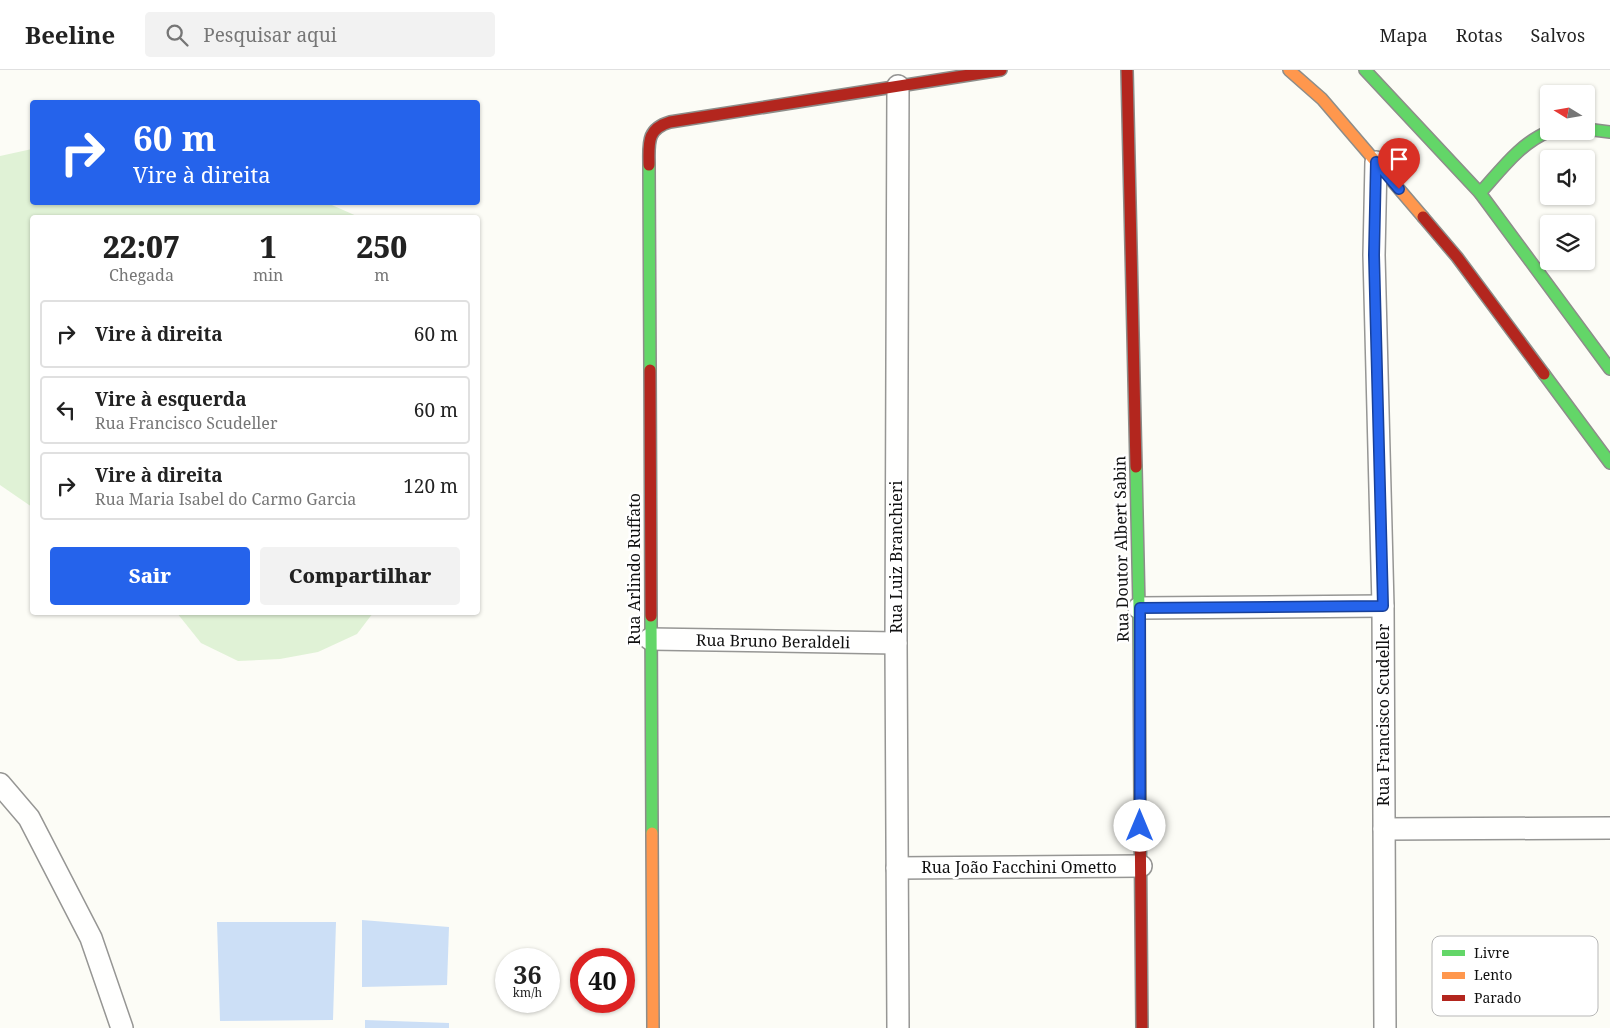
<!DOCTYPE html>
<html lang="pt">
<head>
<meta charset="utf-8">
<style>
  :root { --surface:#fff; --page:#f2f2f2; --text:#222; --muted:#767676; --line:#e0e0e0; --accent:#2563eb }
  body { margin:0; font-family:"Noto Serif",serif; background:var(--page); color:var(--text); height:100vh; display:flex; flex-direction:column; font-size:19px; white-space:nowrap }
  * { box-sizing:border-box; margin:0 }
  p { font-size:16px; color:var(--muted) }
  .icon { flex:none; width:28px; height:28px; fill:none; stroke:currentColor; stroke-width:2; stroke-linecap:round; stroke-linejoin:round }
  .map { position:relative; flex:1; overflow:hidden }
  .details { position:absolute; left:30px; top:145px; width:450px; height:400px; display:flex; flex-direction:column; background:var(--surface); border-radius:5px; box-shadow:0 1px 4px #0004 }
  .details>* { flex:none }
  .banner { position:absolute; left:30px; top:30px; width:450px; height:105px; border-radius:5px; box-shadow:0 1px 4px #0004; background:#2563eb; color:#fff; overflow:hidden }
  .needle { width:32px; rotate:281deg }
  .tools { position:absolute; left:1540px; top:15px; display:grid; gap:10px }
  .tools a { display:grid; place-items:center; width:55px; height:55px; border-radius:5px; background:var(--surface); box-shadow:0 1px 4px #0004; font-size:25px }
  .speed { position:absolute; left:495px; top:878px; display:flex; gap:10px; font-size:25px; font-weight:700; text-align:center }
  .speed>* { display:grid; place-content:center; width:65px; height:65px; border-radius:50%; background:var(--surface); box-shadow:0 1px 4px #0004; line-height:1 }
  .speed small { font-size:12px; font-weight:400 }
  .speed .limit { border:8px solid #d22; background:#fff; color:#111 }
  .pin { position:absolute; display:grid; place-items:center; width:42px; height:42px; color:#fff; margin:-51px -21px; border-radius:50% 50% 50% 0; rotate:-45deg; box-shadow:0 0 5px #0007 }
  .pin .icon { rotate:45deg }
  .me { position:absolute; width:55px; margin:-28px; rotate:0deg; stroke-linejoin:round; filter:drop-shadow(0 0 4px #0008) }
  .turn { display:flex; align-items:center; gap:18px; height:105px; padding:0 20px; font-size:22px }
  .turn .icon { width:65px; height:65px; stroke-width:2.5 }
  .turn b { display:block; font-size:35px; line-height:42px }
  .eta { display:flex; justify-content:space-evenly; align-items:center; height:85px; text-align:center }
  .eta b { font-size:30px; font-weight:800; line-height:35px }
  .primary-button { display:flex; gap:10px; margin-top:auto; padding:10px 20px }
  .primary-button a { flex:1; height:58px; border-radius:5px; background:var(--accent); color:#fff; font-size:20px; font-weight:800; line-height:58px; text-align:center }
  .primary-button a+a { background:var(--page); color:var(--text) }
  ul { padding:0; list-style:none }
  li { display:flex; align-items:center; gap:15px; height:68px; margin:0 10px 8px; padding:0 10px; border:2px solid var(--line); border-radius:5px }
  li div { flex:1 }
  li b { display:block; font-size:19px }
  li em { font-style:normal }
  header { display:flex; align-items:center; gap:30px; box-sizing:border-box; height:70px; padding:0 25px; background:var(--surface); border-bottom:1px solid var(--line) }
  header strong { font-size:24px }
  nav { display:flex; gap:28px; margin-inline-start:auto; font-size:18px }
  .search { width:350px; height:45px; background:var(--page); display:flex; align-items:center; gap:12px; box-sizing:border-box; padding:0 18px; border-radius:5px; color:var(--muted); font-size:19px }
  .map>svg:first-child { display:block }
</style>
</head>
<body>
<header>
<strong>Beeline</strong>
<div class="search"><svg class="icon" aria-label="search" viewBox="0 0 24 24"><circle cx="10" cy="10" r="6"/><path d="M15 15l6 6"/></svg>Pesquisar aqui</div>
<nav><a>Mapa</a><a>Rotas</a><a>Salvos</a></nav>
</header>
<div class="map">
<svg width="1610" height="958" viewBox="0 0 1610 958">
  <rect width="100%" height="100%" fill="#fcfcf6"/>
  <g fill="#e0f2d6">
    <path d="M32,79V132H325L359,147L32,148V437L0,415V86Z"/>
    <path d="M177,543H373L357,564L318,582L280,589L238,591L201,573Z"/>
  </g>
  <g fill="#ccdff6">
    <path d="M362,850L449,857L447,915L362,917Z"/>
    <path d="M217,852H336L333,950L220,951Z"/>
    <path d="M365,950L449,953V958H365Z"/>
  </g>
  <g fill="none" stroke-linecap="round" stroke-linejoin="round">
    <g stroke="#969694" stroke-width="24">
      <g id="street">
        <path d="M1376,92L1374,185L1383,536L1385,958"/>
        <path d="M1139,538L1383,536"/>
        <path d="M650,569L896,573"/>
        <path d="M0,714L29,748L91,868L122,958"/>
        <path d="M1384,759L1610,758"/>
        <path d="M897,798L1141,796"/>
        <path d="M898,958L896,573L898,16"/>
      </g>
    </g>
    <g stroke="#8d8d8a" stroke-width="14">
      <g id="fast">
        <path d="M1365,0L1480,123L1610,299"/>
        <path d="M1586,59L1610,62"/>
        <path d="M649,95L650,300"/>
        <path d="M1480,123C1501,100 1520,73 1550,61"/>
        <path d="M1544,304L1610,393"/>
        <path d="M1136,397L1139,538L1140,737"/>
        <path d="M651,546L652,763"/>
      </g>
    </g>
    <g stroke="#8d8d8a" stroke-width="14">
      <g id="slow">
        <path d="M1289,0L1322,29L1423,147"/>
        <path d="M652,763L653,958"/>
      </g>
    </g>
    <g stroke="#8d8d8a" stroke-width="14">
      <g id="jam">
        <path d="M1127,0L1136,397"/>
        <path d="M649,95C649,74 646,59 670,52L1001,0"/>
        <path d="M1423,147L1457,187L1544,304"/>
        <path d="M650,300L651,546"/>
        <path d="M1140,737L1142,958"/>
      </g>
    </g>
    <use href="#street" stroke="#fffffe" stroke-width="21"/>
    <use href="#fast" stroke="#63d668" stroke-width="11"/>
    <use href="#slow" stroke="#ff974d" stroke-width="11"/>
    <use href="#jam" stroke="#b3261e" stroke-width="11"/>
  </g>
  <g fill="none" stroke-linecap="round" stroke-linejoin="round">
    <g stroke="#184099" stroke-width="12">
      <path id="route" d="M1140,756V538L1383,536L1374,185L1376,92L1399,119"/>
    </g>
    <use href="#route" stroke="#2563eb" stroke-width="9"/>
  </g>
  <g text-anchor="middle" dominant-baseline="central" stroke-width="5" stroke-linejoin="round" paint-order="stroke">
    <g font-size="16" fill="#101010" stroke="#fff">
      <text transform="translate(1121 479) rotate(-91)">Rua Doutor Albert Sabin</text>
      <text transform="translate(896 487) rotate(-90)">Rua Luiz Branchieri</text>
      <text transform="translate(634 499) rotate(-90)">Rua Arlindo Ruffato</text>
      <text transform="translate(773 571) rotate(1)">Rua Bruno Beraldeli</text>
      <text transform="translate(1383 645) rotate(-90)">Rua Francisco Scudeller</text>
      <text x="1019" y="797">Rua João Facchini Ometto</text>
    </g>
  </g>
  <rect x="1432" y="866" width="166" height="80" rx="8" fill="#fff" stroke="#b7b7b7" stroke-width="1"/>
  <rect x="1442" y="880" width="23" height="6" fill="#63d668"/>
  <rect x="1442" y="902" width="23" height="7" fill="#ff974d"/>
  <rect x="1442" y="925" width="23" height="6" fill="#b3261e"/>
  <g font-size="14" fill="#101010">
    <text x="1474" y="888">Livre</text>
    <text x="1474" y="910">Lento</text>
    <text x="1474" y="933">Parado</text>
  </g>
</svg>
<div class="tools">
<a><svg class="needle" viewBox="-14 -14 28 28"><path d="M0-13l5 13h-10z" fill="#e53935"/><path d="M0 13l5-13h-10z" fill="#767676"/></svg></a>
<a><svg class="icon" aria-label="sound" viewBox="0 0 24 24"><path d="M4 9h4l5-4v14l-5-4H4zM17 9q2 3 0 6"/></svg></a>
<a><svg class="icon" aria-label="layers" viewBox="0 0 24 24"><path d="M12 4l9 5-9 5-9-5zM3 14l9 5 9-5"/></svg></a>
</div>
<div class="speed"><div>36<small>km/h</small></div><div class="limit">40</div></div>
<div class="pin" style="left:1399px;top:119px;background:#d93025"><svg class="icon" aria-label="arrive" viewBox="0 0 24 24"><path d="M6 21V4h12l-3 4 3 4H6"/></svg></div>
<svg class="me" style="left:1140px;top:756px" viewBox="-20 -20 40 40"><circle r="19" fill="#fff"/><path d="M0-13L10 11 0 6-10 11z" fill="#2563eb"/></svg>
<div class="banner">
<div class="turn"><svg class="icon" aria-label="right" viewBox="0 0 24 24"><path d="M7 20v-9h11M14 6l5 5-5 5"/></svg><div><b>60 m</b>Vire à direita</div></div>
</div>
<section class="details">
<div class="eta">
<div><b>22:07</b><p>Chegada</p></div>
<div><b>1</b><p>min</p></div>
<div><b>250</b><p>m</p></div>
</div>
<ul>
<li><svg class="icon" aria-label="right" viewBox="0 0 24 24"><path d="M7 20v-9h11M14 6l5 5-5 5"/></svg><div><b>Vire à direita</b></div><em>60 m</em></li>
<li><svg class="icon" aria-label="left" viewBox="0 0 24 24"><path d="M17 20v-9H6M10 6l-5 5 5 5"/></svg><div><b>Vire à esquerda</b><p>Rua Francisco Scudeller</p></div><em>60 m</em></li>
<li><svg class="icon" aria-label="right" viewBox="0 0 24 24"><path d="M7 20v-9h11M14 6l5 5-5 5"/></svg><div><b>Vire à direita</b><p>Rua Maria Isabel do Carmo Garcia</p></div><em>120 m</em></li>
</ul>
<div class="primary-button"><a>Sair</a><a>Compartilhar</a></div>
</section>
</div>
</body>
</html>
